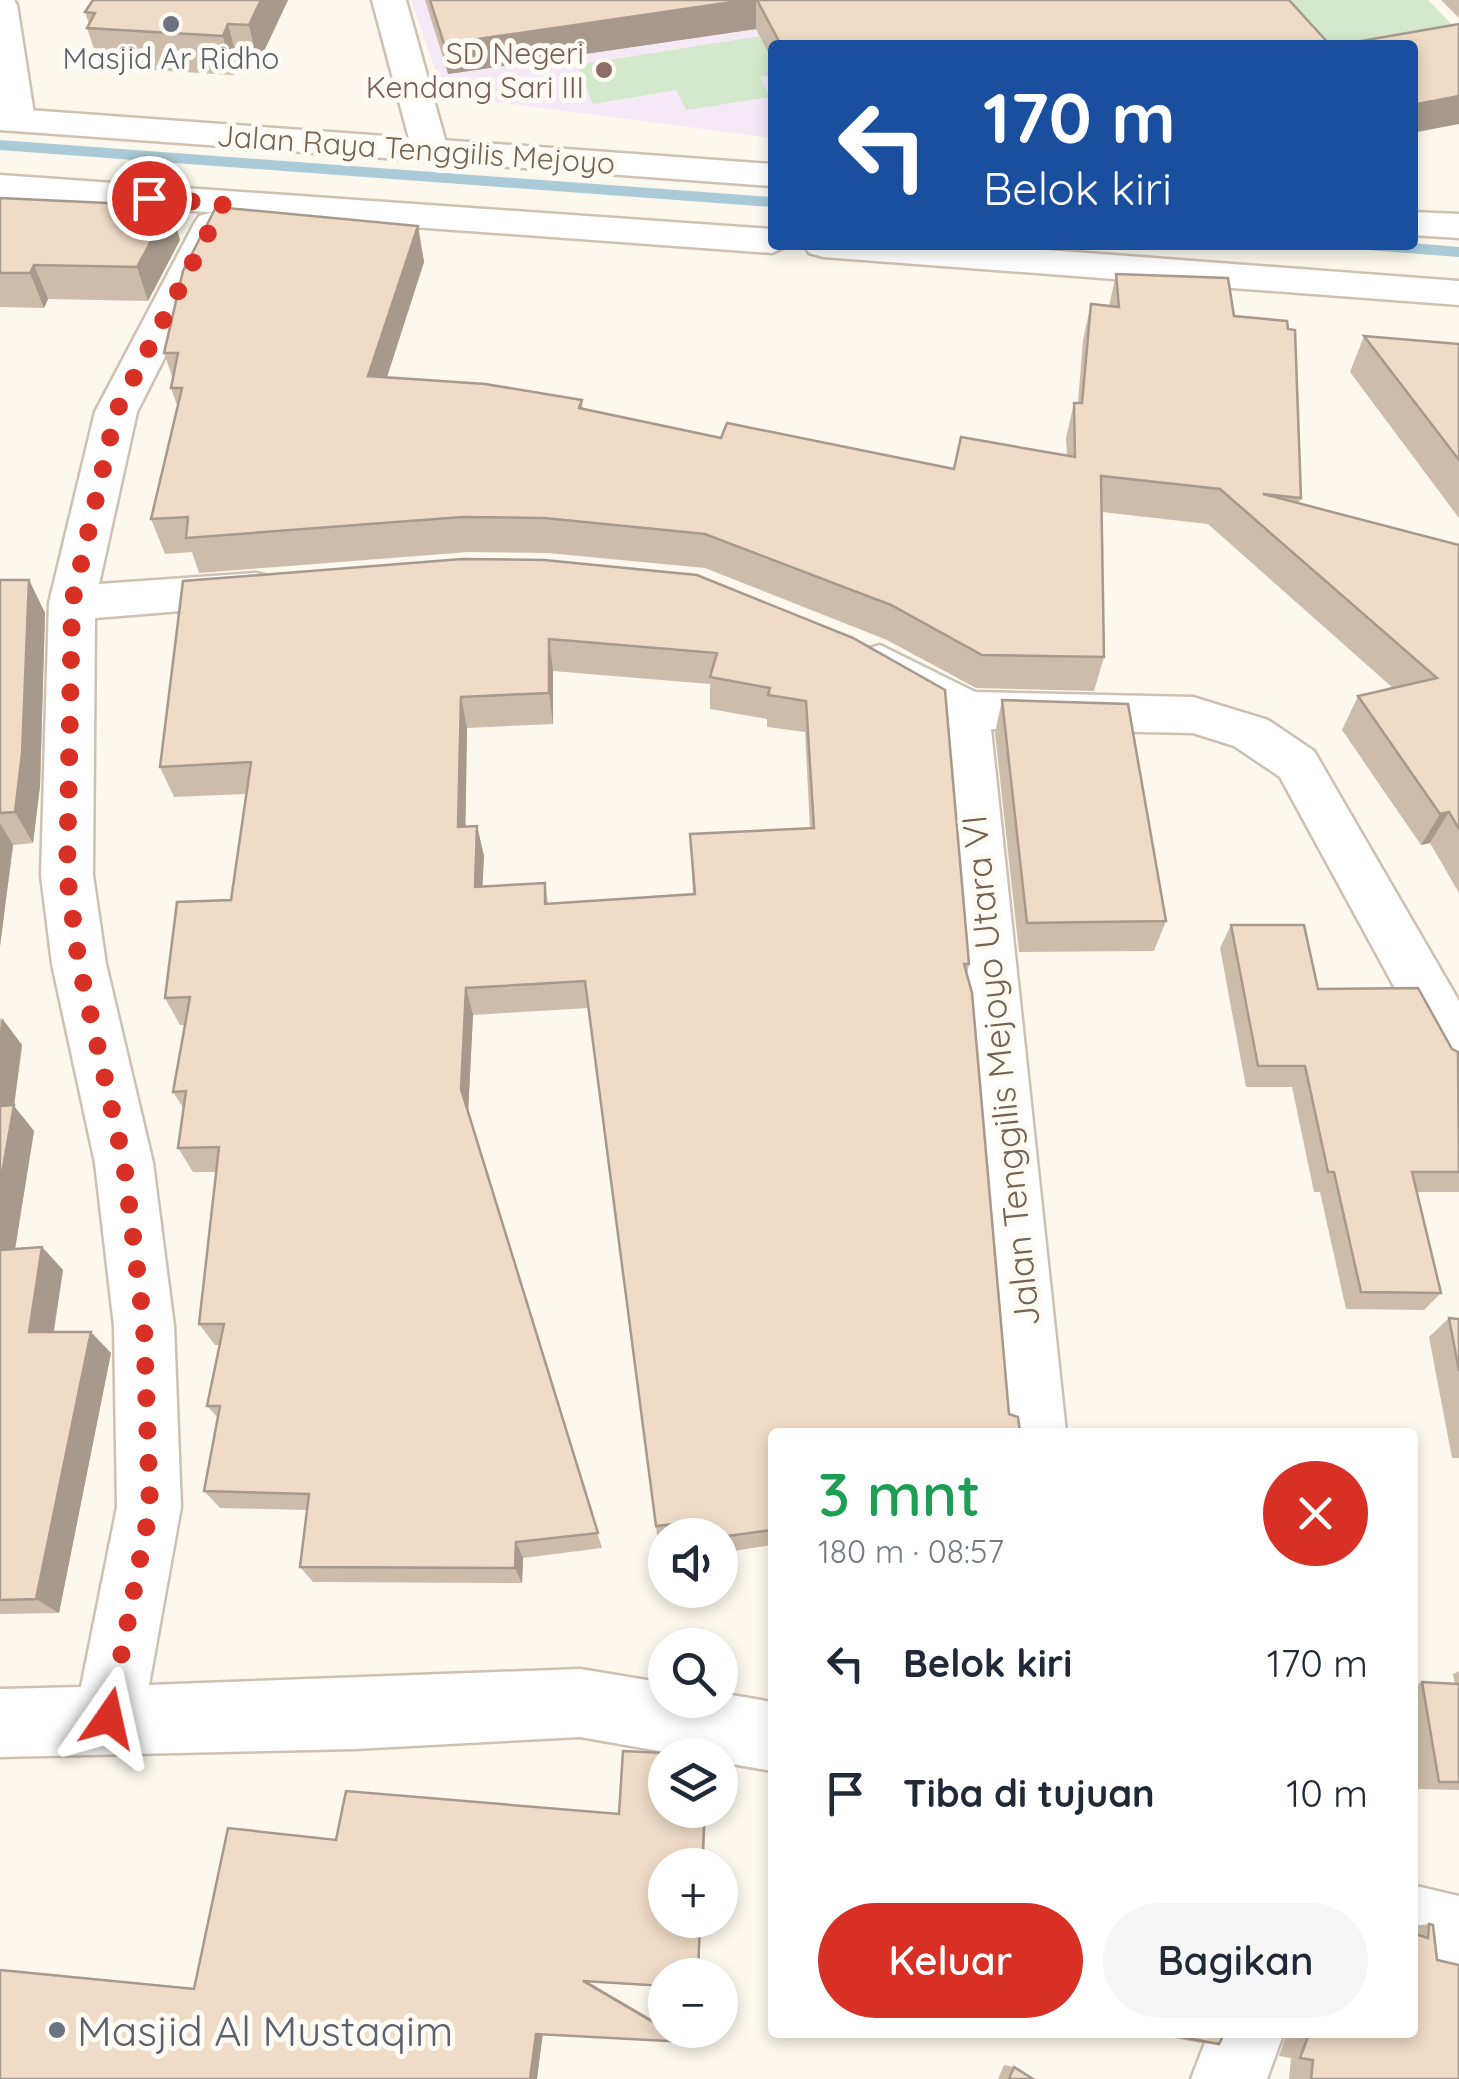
<!DOCTYPE html>
<html lang="id">
<head>
<meta charset="utf-8">
<style>
  :root { --surface:#fff; --page:#f6f6f7; --text:#1f2937; --muted:#747a83; --accent:#d93025 }
  body { margin:0; font-family:Quicksand,sans-serif; background:var(--page); color:var(--text); height:100vh; display:flex; flex-direction:column; font-size:38px; white-space:nowrap }
  * { box-sizing:border-box; margin:0 }
  p { font-size:32px; color:var(--muted) }
  .icon { flex:none; width:55px; height:55px; fill:none; stroke:currentColor; stroke-width:2; stroke-linecap:round; stroke-linejoin:round }
  .map { position:relative; flex:1; overflow:hidden }
  .sheet { position:absolute; left:768px; top:1428px; width:650px; height:610px; display:flex; flex-direction:column; background:var(--surface); border-radius:10px; box-shadow:0 5px 15px #0003 }
  .sheet>* { flex:none }
  .hud { position:absolute; left:768px; top:40px; width:650px; height:210px; border-radius:10px; box-shadow:0 5px 15px #0003; background:#1a4fa0; color:#fff; overflow:hidden }
  .fabs { position:absolute; left:648px; top:1518px; display:grid; gap:20px }
  .fabs a { display:grid; place-items:center; width:90px; height:90px; border-radius:50%; background:var(--surface); box-shadow:0 5px 15px #0003; font-size:50px }
  .pin { position:absolute; display:grid; place-items:center; width:85px; height:85px; color:#fff; margin:-42px; border:5px solid #fff; border-radius:50%; box-shadow:0 2px 10px #0007 }
  .me { position:absolute; width:110px; margin:-55px; rotate:11deg; stroke-linejoin:round; filter:drop-shadow(0 0 8px #0008) }
  .turn { display:flex; align-items:center; gap:35px; height:210px; padding:0 50px; font-size:45px }
  .turn .icon { width:130px; height:130px; stroke-width:2.5 }
  .turn b { display:block; font-size:70px; line-height:85px }
  .round { display:grid; place-items:center; flex:none; width:105px; height:105px; border-radius:52px; background:var(--page) }
  .overview { display:flex; align-items:center; justify-content:space-between; height:170px; padding:0 50px }
  h1 { font-size:60px; font-weight:600; line-height:75px; color:#1e9e55 }
  .action { display:flex; gap:20px; margin-top:auto; padding:20px 50px }
  .action a { flex:1; height:115px; border-radius:60px; background:var(--accent); color:#fff; font-size:40px; font-weight:600; line-height:115px; text-align:center }
  .action a+a { background:var(--page); color:var(--text) }
  ul { padding:0; list-style:none }
  li { display:flex; align-items:center; gap:30px; height:130px; padding:0 50px }
  li div { flex:1 }
  li b { display:block; font-size:38px }
  li em { font-style:normal }
  .map>svg:first-child { display:block }
</style>
</head>
<body>
<div class="map">
<svg width="1459" height="2079" viewBox="0 0 1459 2079">
  <rect width="100%" height="100%" fill="#fcf8ed"/>
  <path fill="#f5e9f8" d="M411,0H953L772,45V138L444,95Z"/>
  <g fill="#d4e9cb">
    <path d="M1262,0H1428L1459,32L1412,45H1301Z"/>
    <path d="M798,30L772,45V75L760,77L770,97L686,110L676,90L593,104L577,65Z"/>
  </g>
  <g fill="none" stroke-linecap="round" stroke-linejoin="round">
    <g fill="#a9cad6" fill-rule="evenodd">
      <path d="M0,140L772,197V207L0,150Z"/>
      <path d="M1412,243L1459,247V257L1368,250L1359,245Z"/>
    </g>
    <g stroke="#cec1b2" stroke-width="5">
      <g id="minor">
        <path d="M0,0H14L17,5L35,120L30,128L17,131L0,122Z"/>
        <path d="M372,0H406L448,150L443,158H417L412,150Z"/>
        <path d="M213,212L227,216L232,224L137,412L99,584L256,573L272,577L279,589L272,601L256,605L95,618L93,875L106,964L153,1163L174,1326L181,1507L149,1685L580,1669L665,1683V1700H720V1693L772,1702V1771L720,1762V1755H682L580,1737L355,1749L0,1757V1689L81,1687L117,1507L114,1326L95,1163L52,964L41,875L49,603L95,412L194,224L199,216Z"/>
        <path d="M880,645L975,692L1193,697L1268,720L1314,751L1459,1001V1076L1439,1069L1280,777L1234,746L1193,733L991,729L1066,1432H1004L943,719L863,674L856,662L863,650Z"/>
        <path d="M1412,1885L1459,1896V1970L1412,1958Z"/>
        <path d="M1209,2032H1284L1267,2079H1191Z"/>
      </g>
    </g>
    <g stroke="#cec1b2" stroke-width="5">
      <g id="tertiary">
        <path d="M0,108L772,164V186L0,130Z"/>
        <path d="M0,175L772,229V245H789L772,253L0,197Z"/>
        <path d="M1412,212L1459,214V238L1412,235Z"/>
        <path d="M804,245H981L1459,281V305L823,257L809,253Z"/>
      </g>
    </g>
    <use href="#minor" fill="#fff" fill-rule="evenodd"/>
    <use href="#tertiary" fill="#fff" fill-rule="evenodd"/>
  </g>
  <g fill="#cebcaa" fill-rule="evenodd">
    <path d="M288,0L258,64L238,63L233,75L100,67L87,28L89,24L85,12Z"/>
    <path d="M425,0H1289L1330,45H772V60L756,29L448,74Z"/>
    <path d="M1441,0H1459V18Z"/>
    <path d="M0,198L170,206L180,240L148,301L48,299L44,308L0,307Z"/>
    <path d="M418,226L424,262L387,377L582,400L583,409L721,438L954,469L1067,455L1066,438L1074,403H1078L1083,340L1091,304L1109,306L1116,274L1234,316L1301,498L1299,503L1459,545V893L1430,843L1421,845L1342,730L1358,696L1393,688L1208,524L1102,512L1104,657L1094,691L976,688L887,640L705,568L548,553L468,552L199,573L192,552L165,554L151,519L178,408L171,388L173,379L164,353Z"/>
    <path d="M1364,336L1459,344V518L1350,372Z"/>
    <path d="M0,580H29L45,613L40,786L33,843L13,845L0,946Z"/>
    <path d="M183,581L853,638L969,964L967,974L772,1432V1545L720,1553V1535H665V1541L658,1542L588,1008L473,1015L468,1113L602,1548L523,1558L522,1583L313,1582L300,1567L307,1510L220,1508L204,1491L218,1418L207,1406L220,1345H215L199,1324L216,1172H193L178,1148L184,1109L173,1092L185,1025H180L165,998L231,900L246,794L174,797L160,767ZM553,671L710,684V709L767,719V727L805,732L810,828L690,834L693,894L548,903L545,883L482,887L484,856L477,826H465L467,728L553,724Z"/>
    <path d="M1002,700L1166,921L1154,951L1019,952L995,733Z"/>
    <path d="M1231,925L1318,989L1452,1049L1459,1055V1192H1417L1441,1293L1424,1310L1346,1309L1320,1192H1314L1292,1087H1246L1220,948Z"/>
    <path d="M0,1018L22,1045L14,1106L34,1131L15,1249L42,1247L63,1270L54,1332L111,1353L59,1613L0,1614Z"/>
    <path d="M1449,1318L1459,1319V1458H1452L1429,1337Z"/>
    <path d="M1459,1671V1790L1417,1789L1412,1762V1687L1422,1682L1455,1684L1453,1674Z"/>
    <path d="M665,1810H706L704,1865H665L701,1920L699,1975H665V1987L588,1982L665,2030H669L689,2041L687,2042L543,2034L0,2079V1969L194,1988L336,1840Z"/>
    <path d="M1429,1924L1459,2079H1289L1291,2058L1279,2056L1287,2032H1412V1926Z"/>
    <path d="M1143,2032H1225L1219,2044L1201,2043Z"/>
    <path d="M1004,2065L1014,2067L1033,2079H998Z"/>
  </g>
  <g fill="#a7998b">
    <path d="M261,0H288L258,64L249,25Z"/>
    <path d="M746,0H756V29L448,74L444,44Z"/>
    <path d="M228,24L238,63L233,75L223,36Z"/>
    <path d="M1459,96V124L1412,133V105Z"/>
    <path d="M170,206L180,240L148,301L137,267Z"/>
    <path d="M418,226L424,262L376,411L368,376Z"/>
    <path d="M34,265L48,299L44,308L30,273Z"/>
    <path d="M29,580L45,613L40,786L33,843L15,812Z"/>
    <path d="M549,639L553,671V724L549,693Z"/>
    <path d="M461,697L467,728L465,857L458,827Z"/>
    <path d="M1449,812L1430,843L1421,845L1440,814Z"/>
    <path d="M0,823L13,845L0,946Z"/>
    <path d="M477,826L484,856L481,916L475,887Z"/>
    <path d="M466,988L473,1015L468,1114L461,1089Z"/>
    <path d="M2,1018L22,1045L14,1106L34,1131L11,1274L0,1263V1032Z"/>
    <path d="M42,1247L63,1270L50,1353L29,1332Z"/>
    <path d="M91,1332L111,1353L59,1613L36,1599Z"/>
    <path d="M516,1542L523,1558L522,1583L515,1568Z"/>
    <path d="M583,1981L588,1982L665,2027V2029Z"/>
    <path d="M543,2033L537,2079H530L536,2034Z"/>
  </g>
  <g fill="#efdbc6" stroke="#a7998b" stroke-width="2.5" fill-rule="evenodd">
    <path d="M93,0H261L249,25L228,24L223,36L87,28L95,13L85,12Z"/>
    <path d="M430,0H746L444,44Z"/>
    <path d="M757,0H1289L1330,45H781Z"/>
    <path d="M1459,24V96L1412,105V45H1338Z"/>
    <path d="M0,198L170,206L137,267L34,265L30,273H0Z"/>
    <path d="M216,207L418,226L368,376L485,384L582,400L579,408L721,438L727,423L954,469L961,437L1075,457L1074,403H1082L1091,304L1119,307L1116,274L1228,278L1234,316L1287,321L1288,329L1295,330L1301,498L1263,494L1459,545V829L1449,812L1440,814L1358,696L1437,678L1220,489L1101,476L1104,657L982,655L891,605L705,534L544,518L462,517L186,538L188,517L151,519L182,388H171L178,353H164L183,271Z"/>
    <path d="M1364,336L1459,344V460Z"/>
    <path d="M462,559L544,560L697,575L853,638L945,690L969,964H964L972,993L1009,1414L1018,1417L1020,1432H772V1530L720,1537V1535H694L692,1522L656,1526L585,981L466,988L461,1089L598,1533L516,1542L515,1568L300,1567L309,1494L204,1491L220,1406H207L224,1324H199L219,1147L178,1148L186,1091L173,1092L190,997L165,998L177,902L231,900L251,762L160,767L183,581ZM549,639L717,653L710,677L770,688L768,695L806,701L814,828L690,834L695,894L545,904V883L475,887L477,826L458,827L461,697L549,693Z"/>
    <path d="M0,580H29L22,754L15,812L0,813Z"/>
    <path d="M1002,700L1128,704L1166,921L1027,923Z"/>
    <path d="M1231,925H1304L1318,989L1418,988L1452,1049L1458,1052L1459,1172H1412L1441,1293L1361,1292L1334,1172H1328L1305,1066H1258Z"/>
    <path d="M14,1105L0,1185V1106Z"/>
    <path d="M42,1247L29,1332H91L36,1599L0,1600V1250Z"/>
    <path d="M1449,1318L1459,1319V1371Z"/>
    <path d="M1422,1682L1459,1684V1782H1439Z"/>
    <path d="M623,1751L704,1755H665V1810H705L702,1865H665V1920H700L698,1975H665V1986L583,1981L687,2042L536,2034L530,2079H0V1970L194,1989L228,1828L336,1840L346,1791L619,1814Z"/>
    <path d="M1429,1924L1433,1925L1437,1960L1459,1965V2079H1311L1313,2060L1300,2058L1309,2034L1308,2032H1412V1933L1428,1938Z"/>
    <path d="M1155,2032H1225L1219,2044Z"/>
    <path d="M1014,2067L1033,2079H1009Z"/>
  </g>
  <g fill="none" stroke-linecap="round" stroke-linejoin="round">
    <path stroke="#d93025" stroke-width="18" stroke-dasharray="0 32.4" d="M109,1718L150,1508L144,1326L124,1163L79,964L67,875L72,603L116,412L223,204L149,198"/>
  </g>
  <g fill="#6b7280" stroke="#fefbf4" stroke-width="4">
    <circle cx="171" cy="24" r="10"/>
    <circle cx="57" cy="2030" r="10"/>
  </g>
  <circle fill="#8d6e63" stroke="#fefbf4" stroke-width="4" cx="604" cy="70" r="10"/>
  <g text-anchor="middle" dominant-baseline="central" stroke-width="10" stroke-linejoin="round" paint-order="stroke">
    <g font-size="30" fill="#785e54" stroke="#fefbf4" text-anchor="end">
      <text x="584" y="53">SD Negeri<tspan x="584" dy="34">Kendang Sari III</tspan></text>
    </g>
    <g font-size="30" fill="#5b616d" stroke="#fefbf4">
      <text x="171" y="58">Masjid Ar Ridho</text>
    </g>
    <g font-size="30" fill="#766250" stroke="#fefbf4">
      <text transform="translate(416 149) rotate(4)">Jalan Raya Tenggilis Mejoyo</text>
    </g>
    <g font-size="35" fill="#766250" stroke="#fefbf4">
      <text transform="translate(1000 1071) rotate(-96)">Jalan Tenggilis Mejoyo Utara VI</text>
    </g>
    <g font-size="42" fill="#5b616d" stroke="#fefbf4" text-anchor="start">
      <text x="77" y="2030">Masjid Al Mustaqim</text>
    </g>
  </g>
</svg>
<div class="fabs">
<a><svg class="icon" aria-label="sound" viewBox="0 0 24 24"><path d="M4 9h4l5-4v14l-5-4H4zM17 9q2 3 0 6"/></svg></a>
<a><svg class="icon" aria-label="search" viewBox="0 0 24 24"><circle cx="10" cy="10" r="6"/><path d="M15 15l6 6"/></svg></a>
<a><svg class="icon" aria-label="layers" viewBox="0 0 24 24"><path d="M12 4l9 5-9 5-9-5zM3 14l9 5 9-5"/></svg></a>
<a>+</a>
<a>−</a>
</div>
<div class="pin" style="left:149px;top:198px;background:#d93025"><svg class="icon" aria-label="arrive" viewBox="0 0 24 24"><path d="M6 21V4h12l-3 4 3 4H6"/></svg></div>
<svg class="me" style="left:109px;top:1718px" viewBox="-20 -20 40 40"><path d="M0-17L14 15 0 8-14 15z" fill="#d93025" stroke="#fff" stroke-width="4"/></svg>
<div class="hud">
<div class="turn"><svg class="icon" aria-label="left" viewBox="0 0 24 24"><path d="M17 20v-9H6M10 6l-5 5 5 5"/></svg><div><b>170 m</b>Belok kiri</div></div>
</div>
<section class="sheet">
<div class="overview"><div><h1>3 mnt</h1><p>180 m · 08:57</p></div><a class="round" style="background:#d93025;color:#fff"><svg class="icon" aria-label="close" viewBox="0 0 24 24"><path d="M6 6l12 12M18 6L6 18"/></svg></a></div>
<ul>
<li><svg class="icon" aria-label="left" viewBox="0 0 24 24"><path d="M17 20v-9H6M10 6l-5 5 5 5"/></svg><div><b>Belok kiri</b></div><em>170 m</em></li>
<li><svg class="icon" aria-label="arrive" viewBox="0 0 24 24"><path d="M6 21V4h12l-3 4 3 4H6"/></svg><div><b>Tiba di tujuan</b></div><em>10 m</em></li>
</ul>
<div class="action"><a>Keluar</a><a>Bagikan</a></div>
</section>
</div>
</body>
</html>
